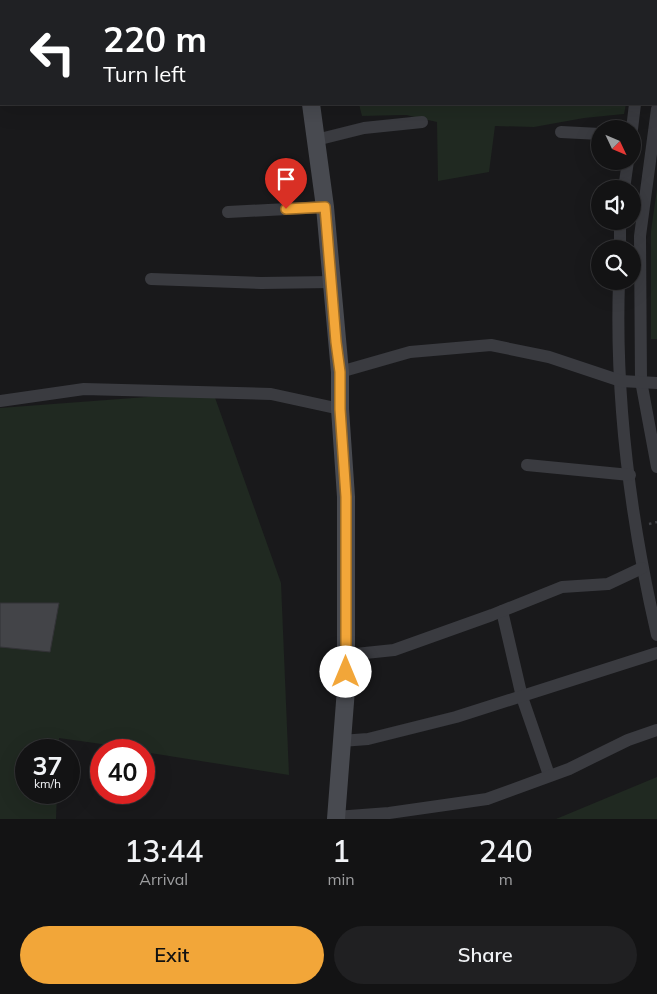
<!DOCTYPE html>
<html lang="en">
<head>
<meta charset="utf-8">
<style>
  :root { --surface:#131314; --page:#202022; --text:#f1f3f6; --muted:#9d9ea0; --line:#323234; --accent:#f2a639 }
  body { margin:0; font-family:Mulish,sans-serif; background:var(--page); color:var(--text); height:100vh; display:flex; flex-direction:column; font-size:19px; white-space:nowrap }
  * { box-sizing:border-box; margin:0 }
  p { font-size:16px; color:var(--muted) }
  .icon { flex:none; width:28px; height:28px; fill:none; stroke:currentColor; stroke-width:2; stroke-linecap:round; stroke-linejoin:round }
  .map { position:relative; height:819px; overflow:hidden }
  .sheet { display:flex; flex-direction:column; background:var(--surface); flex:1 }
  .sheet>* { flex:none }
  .banner { position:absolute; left:0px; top:0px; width:658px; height:105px; box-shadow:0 5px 20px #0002,0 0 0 1px var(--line); background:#202124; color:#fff; overflow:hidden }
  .needle { width:32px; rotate:134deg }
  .controls { position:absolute; left:591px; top:120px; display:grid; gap:10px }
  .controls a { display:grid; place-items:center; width:50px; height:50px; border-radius:50%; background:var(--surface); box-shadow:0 5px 20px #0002,0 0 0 1px var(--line); font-size:25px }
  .speed { position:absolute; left:15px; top:739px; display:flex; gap:10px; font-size:25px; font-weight:700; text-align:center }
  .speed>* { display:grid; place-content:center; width:65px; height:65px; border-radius:50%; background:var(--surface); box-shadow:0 5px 20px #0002,0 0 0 1px var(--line); line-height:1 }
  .speed small { font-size:12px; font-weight:400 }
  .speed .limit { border:8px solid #d22; background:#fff; color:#111 }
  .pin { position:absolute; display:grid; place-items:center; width:42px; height:42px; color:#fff; margin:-51px -21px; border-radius:50% 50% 50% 0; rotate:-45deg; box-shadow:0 0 5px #0007 }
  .pin .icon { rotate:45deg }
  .me { position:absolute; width:55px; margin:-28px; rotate:0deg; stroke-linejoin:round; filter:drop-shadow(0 0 4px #0008) }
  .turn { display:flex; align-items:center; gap:18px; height:105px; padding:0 20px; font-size:22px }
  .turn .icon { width:65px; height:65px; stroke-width:2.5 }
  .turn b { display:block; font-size:35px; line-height:42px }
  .eta { display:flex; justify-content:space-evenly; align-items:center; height:85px; text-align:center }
  .eta b { font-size:30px; font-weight:600; line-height:35px }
  .primary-button { display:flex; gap:10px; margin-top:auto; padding:10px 20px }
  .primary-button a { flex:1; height:58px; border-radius:30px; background:var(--accent); color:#111; font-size:20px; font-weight:600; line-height:58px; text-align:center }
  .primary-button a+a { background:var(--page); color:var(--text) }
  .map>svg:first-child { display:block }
</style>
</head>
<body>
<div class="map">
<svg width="657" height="819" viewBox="0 0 657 819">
  <rect width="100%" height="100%" fill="#19191b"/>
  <g fill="#202921">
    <rect x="317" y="0" width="157" height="1"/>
    <path d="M359,104H626L624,114L584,118L534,127L495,126L489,172L438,181L437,122L406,115L362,116Z"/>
    <path d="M657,189V339H651V231Z"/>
    <path d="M213,392L281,583L289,775L144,752V750L59,738V750H26V792L57,793L56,819H0V408Z"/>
    <path d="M657,777V819H556Z"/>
  </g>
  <path fill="#434448" stroke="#333337" d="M0,603H59L50,652L0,647Z"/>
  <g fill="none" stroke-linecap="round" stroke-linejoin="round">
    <path stroke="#404247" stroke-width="2.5" stroke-dasharray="2.5 4" stroke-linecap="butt" d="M649,524L657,522"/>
    <g stroke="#3a3b40" stroke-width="12">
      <path d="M647,1V0"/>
      <path d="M657,109L640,236L641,381L657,467"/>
      <path d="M632,129L635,104"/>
      <path d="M561,132L600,134"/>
      <path d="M316,140L364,128L422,122"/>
      <path d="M624,189L628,161"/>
      <path d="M228,212L325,207"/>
      <path d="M620,249V221"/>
      <path d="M151,279L261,283L331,282"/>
      <path d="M619,281C615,398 631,522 657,635"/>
      <path d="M340,372L410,352L491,345L549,357L621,381L657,383"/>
      <path d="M0,401L84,389L271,394L340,409"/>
      <path d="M527,465L630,475"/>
      <path d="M502,611L522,697L549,775"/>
      <path d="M346,655L394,650L492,615L562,587L608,584L642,568"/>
      <path d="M341,741L368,739L456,717L657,653"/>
      <path d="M336,817L389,813L487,799L569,769L628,740L657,730"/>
    </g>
    <g stroke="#484a50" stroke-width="18">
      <path d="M297,0V1"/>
      <path d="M311,104L325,207L340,372V409L346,497V689L336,819"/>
    </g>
  </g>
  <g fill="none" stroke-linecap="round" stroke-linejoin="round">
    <g stroke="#9d6c25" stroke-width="12">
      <path id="route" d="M286,209L325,207L336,342L340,372V409L346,497V672"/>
    </g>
    <use href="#route" stroke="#f2a639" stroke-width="9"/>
  </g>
</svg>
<div class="controls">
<a><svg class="needle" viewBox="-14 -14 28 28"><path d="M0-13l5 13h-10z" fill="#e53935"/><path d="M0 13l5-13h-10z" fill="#9d9ea0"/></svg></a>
<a><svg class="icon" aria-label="sound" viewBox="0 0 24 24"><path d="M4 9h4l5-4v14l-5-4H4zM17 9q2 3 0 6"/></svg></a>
<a><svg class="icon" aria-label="search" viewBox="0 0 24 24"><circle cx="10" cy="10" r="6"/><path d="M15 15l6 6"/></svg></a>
</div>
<div class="speed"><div>37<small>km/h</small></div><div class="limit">40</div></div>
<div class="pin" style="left:286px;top:209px;background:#d93025"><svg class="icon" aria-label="arrive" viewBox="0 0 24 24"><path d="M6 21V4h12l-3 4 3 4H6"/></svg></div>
<svg class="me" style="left:346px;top:672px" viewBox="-20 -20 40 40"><circle r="19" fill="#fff"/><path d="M0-13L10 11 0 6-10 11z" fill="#f2a639"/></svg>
<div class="banner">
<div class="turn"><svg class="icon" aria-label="left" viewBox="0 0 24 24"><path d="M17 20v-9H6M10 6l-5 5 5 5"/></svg><div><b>220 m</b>Turn left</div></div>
</div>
</div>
<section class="sheet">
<div class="eta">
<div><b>13:44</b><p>Arrival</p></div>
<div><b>1</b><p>min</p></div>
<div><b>240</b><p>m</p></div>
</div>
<div class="primary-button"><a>Exit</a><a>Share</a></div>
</section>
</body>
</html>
